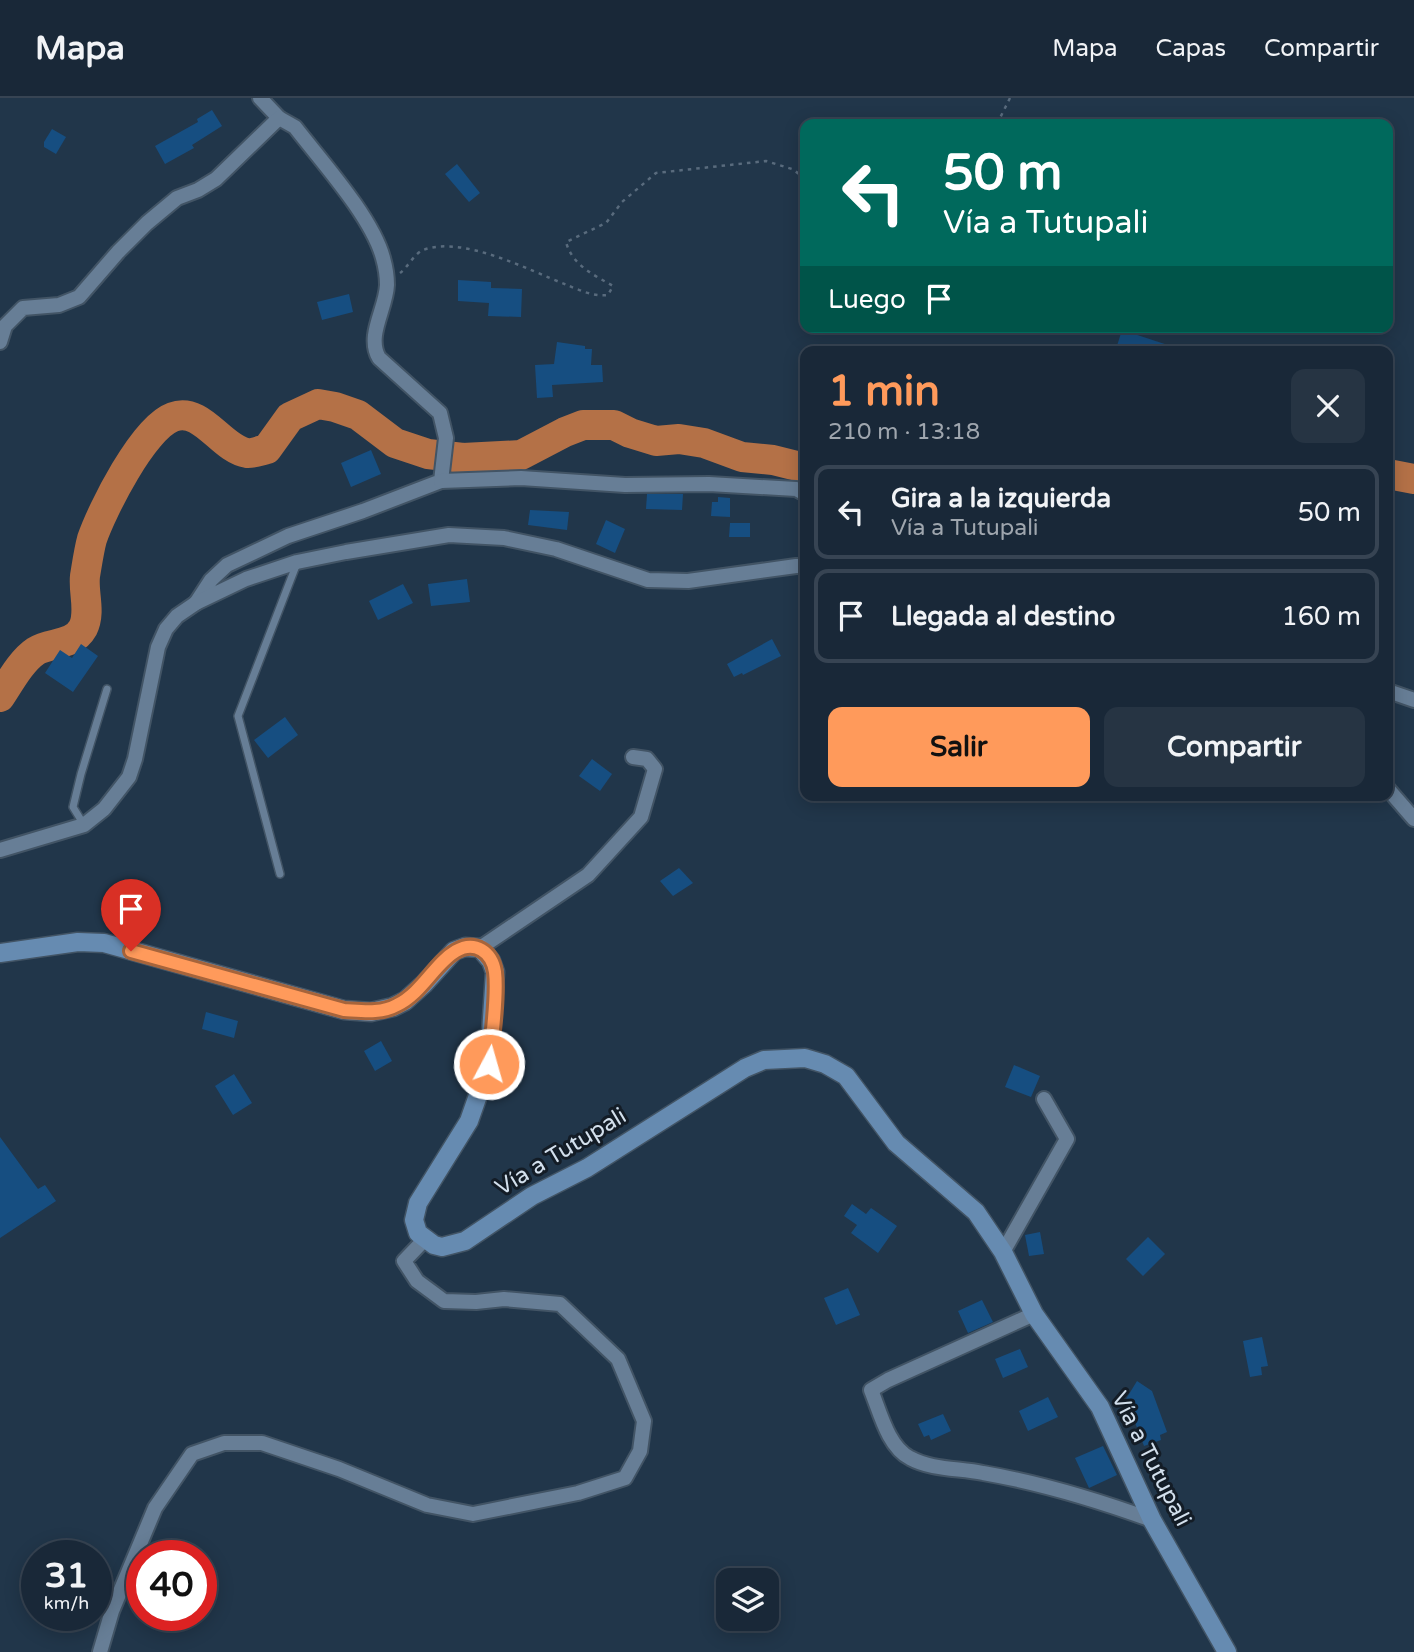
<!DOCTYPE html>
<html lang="es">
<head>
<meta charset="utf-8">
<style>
  :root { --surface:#192838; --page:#263443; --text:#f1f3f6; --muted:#9fa6ae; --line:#374453; --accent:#ff9a5b }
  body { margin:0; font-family:"Varela Round",sans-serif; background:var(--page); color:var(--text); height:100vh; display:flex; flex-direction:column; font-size:26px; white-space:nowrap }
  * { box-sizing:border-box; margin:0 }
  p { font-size:23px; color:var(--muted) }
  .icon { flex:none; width:38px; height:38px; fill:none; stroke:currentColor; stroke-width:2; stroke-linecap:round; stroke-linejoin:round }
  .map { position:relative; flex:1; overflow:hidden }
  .panel { position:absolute; left:800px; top:248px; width:593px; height:455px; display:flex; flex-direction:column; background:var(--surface); border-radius:14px; box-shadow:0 4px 18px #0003,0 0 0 2px var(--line) }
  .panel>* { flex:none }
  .hud { position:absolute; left:800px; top:21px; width:593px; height:214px; border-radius:14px; box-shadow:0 4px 18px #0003,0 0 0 2px var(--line); background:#00695c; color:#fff; overflow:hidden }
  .tools { position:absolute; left:716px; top:1470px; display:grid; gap:14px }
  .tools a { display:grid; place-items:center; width:63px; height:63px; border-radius:14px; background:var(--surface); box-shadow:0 4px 18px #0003,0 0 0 2px var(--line); font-size:35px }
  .speed { position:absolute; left:21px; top:1442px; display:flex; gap:14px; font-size:35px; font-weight:700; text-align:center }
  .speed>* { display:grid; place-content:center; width:91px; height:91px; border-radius:50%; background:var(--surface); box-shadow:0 4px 18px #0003,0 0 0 2px var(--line); line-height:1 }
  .speed small { font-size:18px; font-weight:400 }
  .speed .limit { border:10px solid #d22; background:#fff; color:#111 }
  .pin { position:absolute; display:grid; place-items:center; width:60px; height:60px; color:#fff; margin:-72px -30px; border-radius:50% 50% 50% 0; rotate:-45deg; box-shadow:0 0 7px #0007 }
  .pin .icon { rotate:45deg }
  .me { position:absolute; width:77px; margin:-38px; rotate:6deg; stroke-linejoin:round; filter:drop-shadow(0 0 5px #0008) }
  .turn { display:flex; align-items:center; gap:24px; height:147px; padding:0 28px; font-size:32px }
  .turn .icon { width:91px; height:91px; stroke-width:2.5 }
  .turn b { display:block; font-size:49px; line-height:60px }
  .then { display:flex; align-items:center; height:66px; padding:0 28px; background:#0003; gap:14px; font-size:26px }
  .round { display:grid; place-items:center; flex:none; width:74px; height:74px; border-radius:14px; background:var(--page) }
  .headline { display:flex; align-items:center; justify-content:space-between; height:119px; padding:0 28px }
  h1 { font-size:42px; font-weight:800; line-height:52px; color:var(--accent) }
  .primary-button { display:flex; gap:14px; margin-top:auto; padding:14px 28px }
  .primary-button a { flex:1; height:80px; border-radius:14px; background:var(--accent); color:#111; font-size:28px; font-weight:800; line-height:80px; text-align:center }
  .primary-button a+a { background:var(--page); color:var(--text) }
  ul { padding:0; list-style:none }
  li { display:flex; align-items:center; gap:21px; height:94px; margin:0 14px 10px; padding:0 14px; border:4px solid var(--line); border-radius:14px }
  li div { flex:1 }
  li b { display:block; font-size:26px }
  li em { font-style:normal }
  header { display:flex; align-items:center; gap:42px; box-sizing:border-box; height:98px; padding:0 35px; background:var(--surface); border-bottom:2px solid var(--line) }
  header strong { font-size:33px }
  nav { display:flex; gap:38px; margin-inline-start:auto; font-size:24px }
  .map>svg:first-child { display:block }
</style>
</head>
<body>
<header>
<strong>Mapa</strong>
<nav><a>Mapa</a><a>Capas</a><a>Compartir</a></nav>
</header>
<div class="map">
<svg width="1414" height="1554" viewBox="0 0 1414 1554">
  <rect width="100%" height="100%" fill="#21364a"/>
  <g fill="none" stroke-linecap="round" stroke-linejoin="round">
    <g stroke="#b47147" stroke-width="30">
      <path d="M1388,376L1414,381"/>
      <path d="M0,599C10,584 21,563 36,553C51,544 73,548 83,530C91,514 83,495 85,478C87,466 89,452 92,441C102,412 143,330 173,319C202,308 221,351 247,355C252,356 262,352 267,351L290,319L318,306L335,309L358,317L395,345L428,356L463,360L521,357L565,334L583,327H614L630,335L656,343L679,341L704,345L742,359L773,362L805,370"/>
    </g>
  </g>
  <g fill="#164e81">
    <path d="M212,12L222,28L192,47L194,50L165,66L155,48L198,24L197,21Z"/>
    <path d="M52,31L66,39L56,56L44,49V44Z"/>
    <path d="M457,66L480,95L469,104L445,76Z"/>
    <path d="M458,182L491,184V190L522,191L521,219L488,218L489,205L458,203Z"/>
    <path d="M349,196L353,214L322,222L317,204Z"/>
    <path d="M1122,232L1180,251V254H1115Z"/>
    <path d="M557,244L585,248V251H592L591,267H602L603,284L552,287L553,299L537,300L535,267L554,266Z"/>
    <path d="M371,352L381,376L351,389L341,365Z"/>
    <path d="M647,396H683L682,412L646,411Z"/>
    <path d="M718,399L730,400V419L711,418L712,404H718Z"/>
    <path d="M530,412L569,414L567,432L528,427Z"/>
    <path d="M606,422L625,431L615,455L596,446Z"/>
    <path d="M730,425H750V439H729Z"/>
    <path d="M467,481L470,504L431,508L428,486Z"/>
    <path d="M403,486L413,505L378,522L369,503Z"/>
    <path d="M772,541L781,558L743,577L742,575L734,579L727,566Z"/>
    <path d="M81,546L98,558L73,594L45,575L60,552L72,560Z"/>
    <path d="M285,619L298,637L268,660L254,642Z"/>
    <path d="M592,661L612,676L600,693L579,678Z"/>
    <path d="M679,770L693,785L673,798L660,783Z"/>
    <path d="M206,914L238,923L234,940L202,931Z"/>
    <path d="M381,943L392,963L375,973L364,953Z"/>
    <path d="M1014,967L1040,978L1031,999L1005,989Z"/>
    <path d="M234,976L252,1005L233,1017L215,988Z"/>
    <path d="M0,1039L38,1091L45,1087L56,1103L0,1140Z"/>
    <path d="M852,1106L866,1116L871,1110L897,1128L878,1155L851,1135L857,1127L844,1118Z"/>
    <path d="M1040,1134L1044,1156L1029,1158L1025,1137Z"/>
    <path d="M1148,1139L1165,1156L1143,1178L1126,1161Z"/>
    <path d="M848,1190L860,1217L836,1227L824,1200Z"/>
    <path d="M982,1202L993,1224L968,1235L958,1213Z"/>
    <path d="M1262,1239L1268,1268L1261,1269L1262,1277L1250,1279L1243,1243Z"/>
    <path d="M1020,1251L1028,1269L1003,1280L995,1261Z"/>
    <path d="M1137,1283L1152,1293L1167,1334L1160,1337L1161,1342L1144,1348L1126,1301Z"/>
    <path d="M1048,1299L1058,1319L1028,1333L1019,1313Z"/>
    <path d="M943,1316L951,1333L931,1342L929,1337L924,1339L918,1326Z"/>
    <path d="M1103,1348L1117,1377L1089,1390L1075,1360Z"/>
  </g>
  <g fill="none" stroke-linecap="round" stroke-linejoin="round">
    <g stroke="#425465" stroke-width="10">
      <g id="lane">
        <path d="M84,727L73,709L81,676L107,591"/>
        <path d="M280,776L238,618L297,465"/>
      </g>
    </g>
    <g stroke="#425465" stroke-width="18">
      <g id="street">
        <path d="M260,0L279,20"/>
        <path d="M0,244L5,228L23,210L59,207L79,199L118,154L147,125L177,100L198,92L216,81L279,20L295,29C322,64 372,119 383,160C385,167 387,179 387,187C386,211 366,238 379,260L440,315L446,340L441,383L363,413L288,438L227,467L211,482L196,505"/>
        <path d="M441,383L521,380L625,387L709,386L796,391L805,396"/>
        <path d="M1388,593L1414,602"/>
        <path d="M1388,691L1414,721"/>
        <path d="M0,752L84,727L104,711L129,679L135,661L158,549L166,531L177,518L196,505L246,481L297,464L346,454L449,437L504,440L556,451L648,482L688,483L796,468H805"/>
        <path d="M480,850L588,777L641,719L655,671L647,661L633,659"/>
        <path d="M1003,1154L1067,1041L1044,1001"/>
        <path d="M1034,1216L888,1282L871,1292C880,1314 888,1349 910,1360C932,1372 959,1370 983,1375C1041,1385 1097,1402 1152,1422"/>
        <path d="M100,1554L112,1513L155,1410L192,1356L224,1345H262L339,1371L427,1407L473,1416L578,1395L625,1380L640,1353L644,1323L618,1261L560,1206L504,1201L476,1204L444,1203L417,1183L404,1163L425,1141"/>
      </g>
    </g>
    <g stroke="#425465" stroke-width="21">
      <path id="secondary" d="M0,855L78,844L104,845L344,912L371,914L393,909L405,903L424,886L454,853L465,849L480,850L491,863L495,874L489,966L469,1023L418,1105L414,1122L418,1135L434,1147L442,1149L465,1143L532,1098L587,1070L745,970L764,962L805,960L825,966L846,978L896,1045L976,1114L1003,1154L1034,1216L1100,1309L1152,1422L1227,1554"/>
    </g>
    <g stroke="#596b7d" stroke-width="2.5" stroke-dasharray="3.5 5" stroke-linecap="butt">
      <path d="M997,26L1010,0"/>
      <path d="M400,175C408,169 414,156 423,152C463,137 528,172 567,187C579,192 594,199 608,197L613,188C594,177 572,167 566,144L606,125L622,104L656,75L766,63L792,71L805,80"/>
    </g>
    <use href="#lane" stroke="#677e96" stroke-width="7"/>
    <use href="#street" stroke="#677e96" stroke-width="14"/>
    <use href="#secondary" stroke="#668bb1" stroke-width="18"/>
  </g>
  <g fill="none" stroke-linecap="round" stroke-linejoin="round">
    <g stroke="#a6643b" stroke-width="18">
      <path id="route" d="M131,853L344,912C362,913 381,916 397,907C422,895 435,865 456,853C475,842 492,854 495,874C498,898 492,941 489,966"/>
    </g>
    <use href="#route" stroke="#ff9a5b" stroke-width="12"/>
  </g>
  <g text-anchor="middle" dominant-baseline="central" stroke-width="6" stroke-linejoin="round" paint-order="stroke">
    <g font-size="23" fill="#d3e0ed" stroke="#131c26">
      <text transform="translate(561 1054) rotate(-31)">Vía a Tutupali</text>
      <text transform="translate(1151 1361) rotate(63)">Vía a Tutupali</text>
    </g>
  </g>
</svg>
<div class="tools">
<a><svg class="icon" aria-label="layers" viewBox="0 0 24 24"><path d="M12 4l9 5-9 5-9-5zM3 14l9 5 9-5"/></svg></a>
</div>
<div class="speed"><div>31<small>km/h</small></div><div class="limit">40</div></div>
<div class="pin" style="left:131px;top:853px;background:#d93025"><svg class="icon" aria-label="arrive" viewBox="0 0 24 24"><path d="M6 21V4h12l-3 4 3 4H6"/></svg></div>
<svg class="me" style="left:489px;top:966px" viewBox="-20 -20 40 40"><circle r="17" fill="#ff9a5b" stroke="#fff" stroke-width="3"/><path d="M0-11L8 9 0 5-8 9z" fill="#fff"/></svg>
<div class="hud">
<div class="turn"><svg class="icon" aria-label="left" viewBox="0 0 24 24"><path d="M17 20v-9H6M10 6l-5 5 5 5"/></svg><div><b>50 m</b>Vía a Tutupali</div></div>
<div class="then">Luego<svg class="icon" aria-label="arrive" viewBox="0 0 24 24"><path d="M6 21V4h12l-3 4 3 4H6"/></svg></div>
</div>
<section class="panel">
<div class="headline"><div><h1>1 min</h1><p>210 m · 13:18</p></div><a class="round"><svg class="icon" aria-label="close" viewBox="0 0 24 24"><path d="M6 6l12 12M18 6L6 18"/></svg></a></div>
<ul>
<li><svg class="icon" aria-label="left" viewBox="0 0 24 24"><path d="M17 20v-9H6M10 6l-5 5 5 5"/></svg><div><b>Gira a la izquierda</b><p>Vía a Tutupali</p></div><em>50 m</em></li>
<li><svg class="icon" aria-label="arrive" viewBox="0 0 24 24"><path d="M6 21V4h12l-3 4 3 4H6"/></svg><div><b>Llegada al destino</b></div><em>160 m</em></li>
</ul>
<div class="primary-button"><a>Salir</a><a>Compartir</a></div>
</section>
</div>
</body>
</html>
